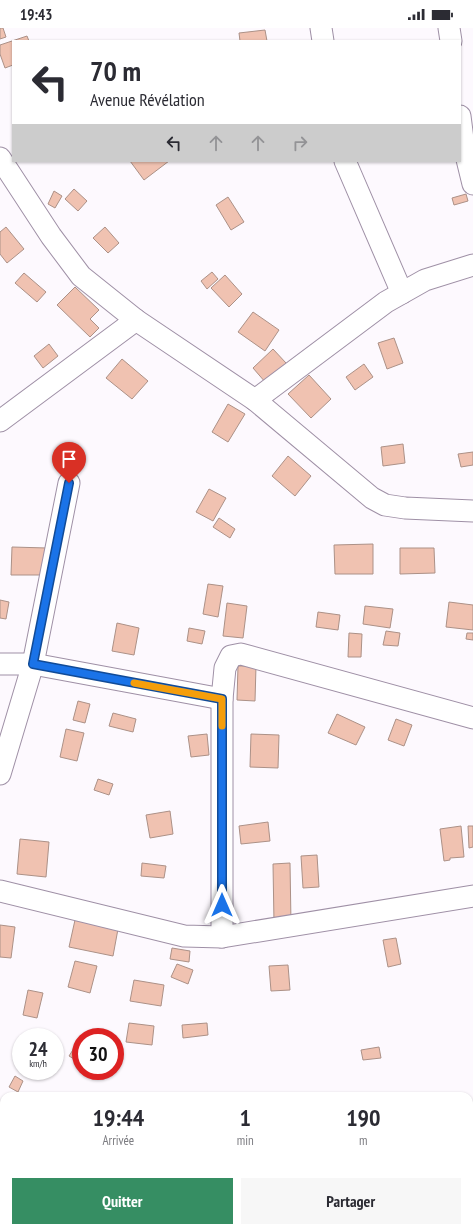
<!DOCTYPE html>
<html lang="fr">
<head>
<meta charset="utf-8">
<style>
  :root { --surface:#fff; --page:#f7f7f7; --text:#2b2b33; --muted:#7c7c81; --accent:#368e63 }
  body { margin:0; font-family:"PT Sans Narrow",sans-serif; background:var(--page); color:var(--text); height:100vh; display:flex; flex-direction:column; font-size:15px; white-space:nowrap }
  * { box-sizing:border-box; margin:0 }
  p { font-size:13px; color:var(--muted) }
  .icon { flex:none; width:22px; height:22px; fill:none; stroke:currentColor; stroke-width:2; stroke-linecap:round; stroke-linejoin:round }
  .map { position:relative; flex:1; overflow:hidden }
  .sheet { position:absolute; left:0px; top:1064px; width:473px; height:140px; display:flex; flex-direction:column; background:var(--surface); border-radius:12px 12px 0 0; box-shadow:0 1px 3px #0004 }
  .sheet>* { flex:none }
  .hud { position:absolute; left:12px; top:12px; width:449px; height:122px; border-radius:0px; box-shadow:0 1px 3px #0004; background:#fff; color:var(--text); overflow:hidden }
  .speed { position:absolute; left:12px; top:1000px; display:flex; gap:8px; font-size:20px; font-weight:700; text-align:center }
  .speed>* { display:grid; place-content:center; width:52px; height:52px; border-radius:50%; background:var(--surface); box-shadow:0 1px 3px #0004; line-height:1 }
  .speed small { font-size:10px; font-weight:400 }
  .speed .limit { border:6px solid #d22; background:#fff; color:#111 }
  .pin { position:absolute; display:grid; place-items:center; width:34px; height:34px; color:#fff; margin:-41px -17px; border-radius:50% 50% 50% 0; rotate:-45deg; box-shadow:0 0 4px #0007 }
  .pin .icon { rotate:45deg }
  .me { position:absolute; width:44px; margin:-22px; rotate:0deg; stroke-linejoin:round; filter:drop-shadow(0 0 3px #0008) }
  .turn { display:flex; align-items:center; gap:14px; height:84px; padding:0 12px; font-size:18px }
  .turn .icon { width:52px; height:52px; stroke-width:2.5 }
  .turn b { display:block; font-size:28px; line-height:34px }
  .lanes { display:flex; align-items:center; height:38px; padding:0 12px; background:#0003; justify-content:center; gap:20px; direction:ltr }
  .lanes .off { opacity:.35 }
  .eta { display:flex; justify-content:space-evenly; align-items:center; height:68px; text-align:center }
  .eta b { font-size:24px; font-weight:800; line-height:28px }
  .action { display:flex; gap:8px; margin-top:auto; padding:8px 12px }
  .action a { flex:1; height:46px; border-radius:0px; background:var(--accent); color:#fff; font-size:16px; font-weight:800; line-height:46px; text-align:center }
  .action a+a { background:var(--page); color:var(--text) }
  .status { display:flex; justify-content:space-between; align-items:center; height:28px; padding:0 20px; background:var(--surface); direction:ltr }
  .status svg { height:11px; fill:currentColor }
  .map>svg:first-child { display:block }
</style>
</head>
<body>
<div class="status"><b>19:43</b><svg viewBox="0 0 49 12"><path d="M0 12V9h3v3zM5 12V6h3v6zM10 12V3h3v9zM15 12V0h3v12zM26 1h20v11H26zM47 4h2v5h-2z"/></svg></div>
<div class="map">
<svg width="473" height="1204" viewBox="0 0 473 1204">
  <rect width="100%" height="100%" fill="#fdf9fe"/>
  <g fill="#f0c2b1" stroke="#ac9187">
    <path d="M0,0H3L6,9L0,11Z"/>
    <path d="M265,2L267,13H240L239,5Z"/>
    <path d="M27,8L29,13H13V37L5,40L0,26V17Z"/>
    <path d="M130,133H169L144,152Z"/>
    <path d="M74,161L87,173L78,183L65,171Z"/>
    <path d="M54,163L62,168L55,180L48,176Z"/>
    <path d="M466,166L468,173L454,177L452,170Z"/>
    <path d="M228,169L244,194L231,202L216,177Z"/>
    <path d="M6,199L24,221L7,235L0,226V204Z"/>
    <path d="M105,199L119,215L108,225L93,210Z"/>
    <path d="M212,244L218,251L207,261L201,253Z"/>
    <path d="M24,245L46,264L37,274L15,255Z"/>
    <path d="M225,247L242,266L229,279L211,260Z"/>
    <path d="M75,259L99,282L90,291L99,300L90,309L57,277Z"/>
    <path d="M253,284L279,302L265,323L238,304Z"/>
    <path d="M394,310L403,335L387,341L378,315Z"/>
    <path d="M49,316L58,328L43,340L34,328Z"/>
    <path d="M273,321L286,335L266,355L253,340Z"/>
    <path d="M122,331L148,353L132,371L106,350Z"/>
    <path d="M364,336L373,349L355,362L346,349Z"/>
    <path d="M309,347L331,371L311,390L288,366Z"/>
    <path d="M228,376L245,386L228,414L212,404Z"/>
    <path d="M403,416L405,435L383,438L381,419Z"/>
    <path d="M473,424V437L461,439L458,426Z"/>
    <path d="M288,428L311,448L295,468L272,448Z"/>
    <path d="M209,461L226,470L213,493L196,484Z"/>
    <path d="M219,490L235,501L230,510L213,499Z"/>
    <path d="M373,516V546H335L334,517Z"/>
    <path d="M12,519L47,520V547H11Z"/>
    <path d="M400,520H434L435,545L400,546Z"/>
    <path d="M208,556L223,558L218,589L203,586Z"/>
    <path d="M0,572L9,574L6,591L0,590Z"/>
    <path d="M449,574L473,577V602L446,599Z"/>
    <path d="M227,575L247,578L243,610L223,608Z"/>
    <path d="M365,578L393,581L390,600L363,596Z"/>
    <path d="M318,584L340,587L338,602L316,599Z"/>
    <path d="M117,595L139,600L134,627L112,623Z"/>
    <path d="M189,600L205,603L202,616L187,613Z"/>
    <path d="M386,603L400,605L398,618L383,617Z"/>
    <path d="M349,605L362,606L361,629H348Z"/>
    <path d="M467,605H473V612L466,611Z"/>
    <path d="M238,638H256L255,673L237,672Z"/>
    <path d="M78,673L90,676L85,695L73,692Z"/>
    <path d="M113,685L136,691L133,704L109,698Z"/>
    <path d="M337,686L365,699L356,717L328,705Z"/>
    <path d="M396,691L412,697L404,718L388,712Z"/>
    <path d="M66,701L84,705L77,733L60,729Z"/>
    <path d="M207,706L209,727L191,729L188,708Z"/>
    <path d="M251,706L279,707L278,740L250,739Z"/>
    <path d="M98,751L113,756L109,767L94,762Z"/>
    <path d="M170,783L173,806L150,810L146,787Z"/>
    <path d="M268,794L270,813L241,816L239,798Z"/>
    <path d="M461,798L464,829L450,830V832L444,833L440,801Z"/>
    <path d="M468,798H473V819L469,820Z"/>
    <path d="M20,811L49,814L46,849L17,846Z"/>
    <path d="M317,827L319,859L303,860L301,828Z"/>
    <path d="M142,835L166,838L164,850L141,848Z"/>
    <path d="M290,835L291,895H274L273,836Z"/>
    <path d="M75,892L118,901L113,928L69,919Z"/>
    <path d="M0,897L15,899L11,930L0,929Z"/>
    <path d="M396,910L401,936L388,939L383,912Z"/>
    <path d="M172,920L190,923L189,934L170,931Z"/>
    <path d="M75,933L97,938L90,965L68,959Z"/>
    <path d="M177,936L193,942L188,956L171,949Z"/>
    <path d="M288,937L290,962L271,963L269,938Z"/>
    <path d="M134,952L164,957L161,978L130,973Z"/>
    <path d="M28,962L43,965L37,990L23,987Z"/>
    <path d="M129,995L154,998L152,1017L126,1014Z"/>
    <path d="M207,995L208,1007L183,1010L182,997Z"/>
    <path d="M78,1014L81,1015V1035L69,1028Z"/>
    <path d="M379,1019L381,1030L363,1032L361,1022Z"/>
    <path d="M15,1048L23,1053L18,1064L9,1059Z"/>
    <path d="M169,1200H194L192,1204H176Z"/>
  </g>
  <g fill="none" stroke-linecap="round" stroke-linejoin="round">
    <g stroke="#9f90a6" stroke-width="23">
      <g id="street">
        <path d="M321,0L323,13"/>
        <path d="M449,0L451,13"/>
        <path d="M460,88L464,119L473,156"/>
        <path d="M0,130L51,208L81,248L136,292L255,372L372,470L385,477L405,480L473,483"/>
        <path d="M345,133L402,265"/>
        <path d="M255,372L386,274L425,252L473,237"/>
        <path d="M0,393L136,292"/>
        <path d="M0,636H33L222,671"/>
        <path d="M0,746L33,636L69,455"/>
        <path d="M0,863L184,908L222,909L473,868"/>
        <path d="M222,909V671L225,640L231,628L241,626L473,690"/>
      </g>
    </g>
    <use href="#street" stroke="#fff" stroke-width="21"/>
  </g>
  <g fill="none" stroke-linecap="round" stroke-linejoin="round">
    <g stroke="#114b97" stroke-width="10">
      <path id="route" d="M69,455L33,636L222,671V877"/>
    </g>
    <use href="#route" stroke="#1a73e8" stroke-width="7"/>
    <path stroke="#f59e0b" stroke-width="7" d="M134,655L222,671V698"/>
  </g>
</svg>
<div class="speed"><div>24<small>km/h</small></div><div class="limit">30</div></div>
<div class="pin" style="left:69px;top:455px;background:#d93025"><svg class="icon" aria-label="arrive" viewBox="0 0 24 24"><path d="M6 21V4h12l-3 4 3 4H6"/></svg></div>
<svg class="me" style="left:222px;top:877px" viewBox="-20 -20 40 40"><path d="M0-17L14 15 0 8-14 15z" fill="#1a73e8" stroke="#fff" stroke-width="4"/></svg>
<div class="hud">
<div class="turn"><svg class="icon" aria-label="left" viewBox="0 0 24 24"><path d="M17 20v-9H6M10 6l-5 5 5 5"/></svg><div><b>70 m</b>Avenue Révélation</div></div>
<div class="lanes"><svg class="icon" aria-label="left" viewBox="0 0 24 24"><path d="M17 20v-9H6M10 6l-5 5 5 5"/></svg><svg class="icon off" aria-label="ahead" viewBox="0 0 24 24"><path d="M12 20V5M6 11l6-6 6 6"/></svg><svg class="icon off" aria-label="ahead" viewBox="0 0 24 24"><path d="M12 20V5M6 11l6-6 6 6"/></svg><svg class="icon off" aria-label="right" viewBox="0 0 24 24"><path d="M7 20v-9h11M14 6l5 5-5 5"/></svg></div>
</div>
<section class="sheet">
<div class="eta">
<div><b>19:44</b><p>Arrivée</p></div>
<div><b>1</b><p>min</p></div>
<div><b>190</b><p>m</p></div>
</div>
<div class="action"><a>Quitter</a><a>Partager</a></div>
</section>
</div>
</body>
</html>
